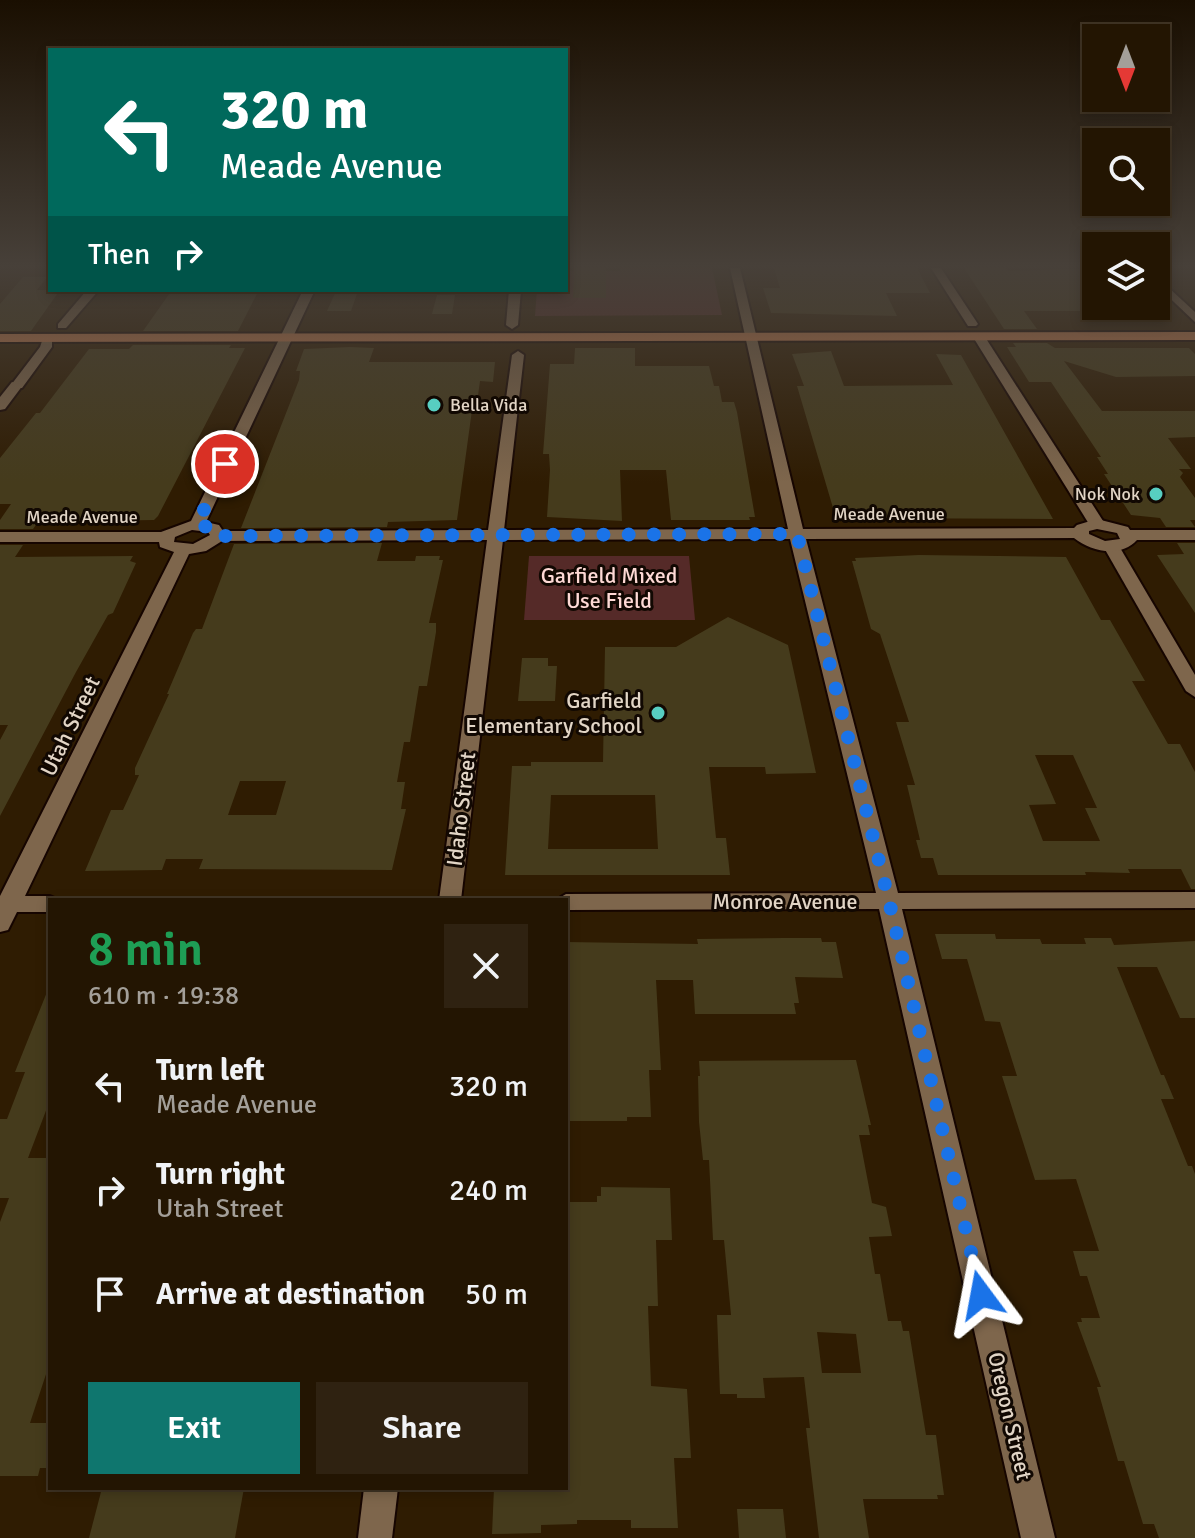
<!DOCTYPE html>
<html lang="en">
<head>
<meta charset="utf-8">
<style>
  :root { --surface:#231502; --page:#2f2211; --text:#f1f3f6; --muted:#a39f99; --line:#403424; --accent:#0f766e }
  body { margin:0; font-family:Signika,sans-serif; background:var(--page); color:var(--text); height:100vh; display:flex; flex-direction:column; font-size:30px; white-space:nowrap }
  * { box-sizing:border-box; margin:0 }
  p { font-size:26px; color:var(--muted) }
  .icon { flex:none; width:44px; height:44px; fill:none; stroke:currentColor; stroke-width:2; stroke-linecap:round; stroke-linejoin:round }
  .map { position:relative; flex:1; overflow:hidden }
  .details { position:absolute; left:48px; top:898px; width:520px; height:592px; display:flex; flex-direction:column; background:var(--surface); border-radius:0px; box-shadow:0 4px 12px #0003,0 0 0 2px var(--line) }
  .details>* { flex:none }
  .guide { position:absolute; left:48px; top:48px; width:520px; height:244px; border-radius:0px; box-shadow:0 4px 12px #0003,0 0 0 2px var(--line); background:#00695c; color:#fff; overflow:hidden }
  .needle { width:52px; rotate:180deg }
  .controls { position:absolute; left:1082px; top:24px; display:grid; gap:16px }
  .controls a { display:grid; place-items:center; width:88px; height:88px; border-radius:0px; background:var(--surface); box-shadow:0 4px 12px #0003,0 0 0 2px var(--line); font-size:40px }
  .pin { position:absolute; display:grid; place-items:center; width:68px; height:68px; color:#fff; margin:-34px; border:4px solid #fff; border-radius:50%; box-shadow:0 2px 8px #0007 }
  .me { position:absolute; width:88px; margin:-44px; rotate:347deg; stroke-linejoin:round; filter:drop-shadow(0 0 6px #0008) }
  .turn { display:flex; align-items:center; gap:28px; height:168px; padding:0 40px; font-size:36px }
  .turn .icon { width:104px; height:104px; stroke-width:2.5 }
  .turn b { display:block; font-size:56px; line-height:68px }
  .then { display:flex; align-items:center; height:76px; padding:0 40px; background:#0003; gap:16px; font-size:30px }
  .round { display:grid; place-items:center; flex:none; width:84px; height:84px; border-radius:0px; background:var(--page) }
  .overview { display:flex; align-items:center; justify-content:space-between; height:136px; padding:0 40px }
  h1 { font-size:48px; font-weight:600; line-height:60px; color:#1e9e55 }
  .button { display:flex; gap:16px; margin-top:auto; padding:16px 40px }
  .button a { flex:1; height:92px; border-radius:0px; background:var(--accent); color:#fff; font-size:32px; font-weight:600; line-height:92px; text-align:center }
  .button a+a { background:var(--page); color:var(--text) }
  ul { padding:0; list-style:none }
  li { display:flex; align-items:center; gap:24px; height:104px; padding:0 40px }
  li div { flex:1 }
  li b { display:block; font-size:30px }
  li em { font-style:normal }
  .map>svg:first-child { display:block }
</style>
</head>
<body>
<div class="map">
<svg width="1195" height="1538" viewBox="0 0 1195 1538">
  <rect width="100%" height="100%" fill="#2f1c02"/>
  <g fill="#552a28">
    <path d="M620,268H712L722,315L535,316L537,290H566V271H620Z"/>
    <path d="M529,556H689L695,620H524Z"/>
  </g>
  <g fill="#453b1c" fill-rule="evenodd">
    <path d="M574,268H606V298H573Z"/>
    <path d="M774,268H917L930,293H886L897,316L771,313L763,288H780Z"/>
    <path d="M964,268H1006L1009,271L1096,268V311H1024L1037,329H1004Z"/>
    <path d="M23,277H47L37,290H60L31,331H0V304Z"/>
    <path d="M172,290H259L238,331H143Z"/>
    <path d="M336,291H358L351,311H327Z"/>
    <path d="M437,295H455L452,314H432Z"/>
    <path d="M1013,343H1047L1055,348H1189L1195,354V376L1116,377L1064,361L1102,411H1195V437L1168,438L1191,469H1179L1183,473L1180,477L1195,498V520H1190L1195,527H1166L1160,518L1131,515L1104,474H1108L1097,457H1101L1051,382H1029L1007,347H1016Z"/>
    <path d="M133,345H231L229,348H245L158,516L154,520L38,522L33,529H0V520L11,504H0V458L36,413H40L89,349H129Z"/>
    <path d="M350,347L374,348L369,362H495L493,382L480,381L476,410H472L457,520L388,522L387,527L241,528L299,380L300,371H296L304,349Z"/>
    <path d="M575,348H635V366H709L714,386H719L722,402H734L737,412L755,517H749L750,520H671L666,470H620L622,521L547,517L550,470L549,454H543L550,364H574Z"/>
    <path d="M831,351L844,386L953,385L936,354L961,355L1053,519L836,518L797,386H804L792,354Z"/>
    <path d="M382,543L377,561H415L416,556H440L439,560H443L429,623H436V632L427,686H419L410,742H404L397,782H405L401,809H406L392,870L199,869L203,859H166L162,870L85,871L111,810H123L139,775H135V768L169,694H167L193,633L196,629H202L234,544ZM240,781H286L276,815H228Z"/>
    <path d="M1177,543H1195V613L1157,555L1184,554Z"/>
    <path d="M0,545H23L15,557L133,556L130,561L136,563L113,613L108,615L76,672L0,816V740L8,725H0Z"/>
    <path d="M919,555L1066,557L1101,620H1110L1145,681H1132L1168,744H1180L1195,772V889H1191L1181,869H1128L1130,873L1085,872L1086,875H938L933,858H921L916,840H920L907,785H915L896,722H909L880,634L871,629L852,561H856L855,558ZM1035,755H1073L1097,808H1085L1100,841H1043L1029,805L1056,804Z"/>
    <path d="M728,617L788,645L816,773L766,774L765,767H709L716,838H726L730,875H505L512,766H531V762H603L605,647H676ZM551,795H655L658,849H548Z"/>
    <path d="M522,658H548V666H557L555,701H518Z"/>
    <path d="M935,934H995L996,939H1040L1042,944H1086L1084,938H1111L1114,945L1195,941V1018H1180L1157,967H1117L1161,1075H1164L1174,1099H1161L1188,1166H1192L1195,1174V1538H1159L1154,1524H1143L1124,1461H1118L1097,1387H1101L1077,1322H1082L1081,1318H1100L1087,1276H1080L1073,1251H1099L1076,1179L1035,1180L1002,1076H1017L1000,1022L985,1021L967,959H942Z"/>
    <path d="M784,938H821L822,942H836L843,978L795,977L799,1003H794L796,1014H695L693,980H656L661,1070H649L651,1117H627V1121H566L570,1023H566V942L698,944L697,939Z"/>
    <path d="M49,987L50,1108H47L28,1158H50V1362L30,1423H50V1454L46,1468H40L38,1476H0V1222L9,1198H0V1119H7L25,1072H15Z"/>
    <path d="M856,1060L871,1125H868L870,1135H859L872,1203L886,1207L892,1236L869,1237L875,1274H880L888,1321H901L903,1331H909L926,1435H936L944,1495H937L938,1499H863L869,1538H819L806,1428H810L804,1377L763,1378L765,1398H737V1394H720L717,1315H731L724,1240H713L709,1160H703L699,1122L698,1076H700L699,1061ZM817,1332L856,1334L861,1373H822Z"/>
    <path d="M601,1187L670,1188L672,1240H656L658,1306H648L651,1386L687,1389L691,1458H674L678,1528H631V1520H577V1524L541,1525V1533L492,1534L494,1488H566V1202H597V1196H601Z"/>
    <path d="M102,1488H244L235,1538H89Z"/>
    <path d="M737,1509H783L786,1538H739Z"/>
  </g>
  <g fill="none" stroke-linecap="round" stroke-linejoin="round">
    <g stroke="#160500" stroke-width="4">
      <g id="street">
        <path d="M931,268H941L978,324L976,326H968Z"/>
        <path d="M1156,276L1195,312V322L1156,285Z"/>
        <path d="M87,290H99L66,328H58V324Z"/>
        <path d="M975,334L985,337L1105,524L1102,527L1097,529L1089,524L973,337Z"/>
        <path d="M44,335H52V347L22,388H12L11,385L40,347Z"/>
        <path d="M1111,541L1119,546L1195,675V697L1186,691L1103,546Z"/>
        <path d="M364,1488H398L392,1538H358Z"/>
      </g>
    </g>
    <g stroke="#160500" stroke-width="4">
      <g id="secondary">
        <path d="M730,268H740L803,529L1074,528L1077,525L1097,519L1128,527L1130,530H1195V540H1137C1121,558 1091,552 1074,538L806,539L898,893L1195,892V908L902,909L1055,1538H1021L879,909L566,910V900H556L566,894L876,893L790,539L503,540L461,900H439L487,540L222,541L206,551L189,554L25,896H50L59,900H50V912H17L8,930L0,932V896L174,552L160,547L159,542H0V532H161L191,521L303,290H315L206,522L219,525L223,531L488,530L512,355L518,351L524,355L504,530L788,529ZM1097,529L1117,533L1120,539L1105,541L1089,534V531ZM192,530L208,532L210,535L193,544L174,542L175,537Z"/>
        <path d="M509,290H521L518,325L512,329L506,325Z"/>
        <path d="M12,382L23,385L5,409L0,410V397Z"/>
      </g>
    </g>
    <g stroke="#160500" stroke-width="4">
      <path id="primary" d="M1195,332V340L0,342V334Z"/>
    </g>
    <use href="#street" fill="#7e664c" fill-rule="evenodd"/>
    <use href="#secondary" fill="#7e664c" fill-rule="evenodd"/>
    <use href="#primary" fill="#cb7f51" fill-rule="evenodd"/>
  </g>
  <linearGradient id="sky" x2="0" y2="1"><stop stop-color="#1a0f01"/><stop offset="0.55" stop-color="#474039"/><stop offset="1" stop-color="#474039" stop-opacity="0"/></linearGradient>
  <rect width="1195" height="483" fill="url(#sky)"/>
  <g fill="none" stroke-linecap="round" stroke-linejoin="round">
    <path stroke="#1a73e8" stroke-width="14" stroke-dasharray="0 25.2" d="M225,464L197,525L214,528L218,536L797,534L889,901L981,1295"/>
  </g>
  <g fill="#57cec1" stroke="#110802" stroke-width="3">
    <circle cx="434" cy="405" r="8"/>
    <circle cx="1156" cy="494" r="8"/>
    <circle cx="658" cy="713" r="8"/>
  </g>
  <g text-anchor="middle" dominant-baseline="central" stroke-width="6" stroke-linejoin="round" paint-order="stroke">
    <g font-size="18" fill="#e2d5c6" stroke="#110802" text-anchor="start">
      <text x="450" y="405">Bella Vida</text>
      <text x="1140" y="494" text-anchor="end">Nok Nok</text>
    </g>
    <g font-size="18" fill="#e2d5c6" stroke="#110802">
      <text x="889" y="514">Meade Avenue</text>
      <text x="82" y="517">Meade Avenue</text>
    </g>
    <g font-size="22" fill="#fed9d5" stroke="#110802">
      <text x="609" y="575">Garfield Mixed<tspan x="609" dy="25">Use Field</tspan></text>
    </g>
    <g font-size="22" fill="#e2d5c6" stroke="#110802" text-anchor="end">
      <text x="642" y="700">Garfield<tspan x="642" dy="25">Elementary School</tspan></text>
    </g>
    <g font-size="22" fill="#e2d5c6" stroke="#110802">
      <text transform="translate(70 726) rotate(-64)">Utah Street</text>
      <text transform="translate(461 809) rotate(-83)">Idaho Street</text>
      <text x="785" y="901">Monroe Avenue</text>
      <text transform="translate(1010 1416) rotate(77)">Oregon Street</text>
    </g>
  </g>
</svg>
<div class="controls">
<a><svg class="needle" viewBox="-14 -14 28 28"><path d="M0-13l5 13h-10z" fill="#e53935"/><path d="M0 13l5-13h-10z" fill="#a39f99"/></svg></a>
<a><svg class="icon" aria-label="search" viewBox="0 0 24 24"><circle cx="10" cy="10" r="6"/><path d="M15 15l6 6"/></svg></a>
<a><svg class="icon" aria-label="layers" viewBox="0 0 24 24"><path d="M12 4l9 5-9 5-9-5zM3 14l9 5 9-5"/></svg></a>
</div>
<div class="pin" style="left:225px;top:464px;background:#d93025"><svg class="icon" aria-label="arrive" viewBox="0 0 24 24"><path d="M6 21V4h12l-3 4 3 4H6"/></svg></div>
<svg class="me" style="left:981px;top:1295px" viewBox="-20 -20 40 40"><path d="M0-17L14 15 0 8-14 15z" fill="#1a73e8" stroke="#fff" stroke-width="4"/></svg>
<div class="guide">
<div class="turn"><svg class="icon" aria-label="left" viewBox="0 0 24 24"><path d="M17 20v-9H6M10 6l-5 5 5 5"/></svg><div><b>320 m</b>Meade Avenue</div></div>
<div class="then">Then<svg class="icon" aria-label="right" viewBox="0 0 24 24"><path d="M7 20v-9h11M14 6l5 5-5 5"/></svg></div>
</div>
<section class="details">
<div class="overview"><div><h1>8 min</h1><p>610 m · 19:38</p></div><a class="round"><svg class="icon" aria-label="close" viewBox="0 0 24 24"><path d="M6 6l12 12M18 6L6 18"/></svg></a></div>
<ul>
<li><svg class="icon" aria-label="left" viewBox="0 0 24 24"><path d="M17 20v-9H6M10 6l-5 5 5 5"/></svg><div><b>Turn left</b><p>Meade Avenue</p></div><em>320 m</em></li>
<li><svg class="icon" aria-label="right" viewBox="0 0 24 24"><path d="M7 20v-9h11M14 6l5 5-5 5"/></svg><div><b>Turn right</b><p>Utah Street</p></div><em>240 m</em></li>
<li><svg class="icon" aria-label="arrive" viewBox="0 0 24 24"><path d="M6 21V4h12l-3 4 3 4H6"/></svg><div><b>Arrive at destination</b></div><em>50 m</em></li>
</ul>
<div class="button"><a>Exit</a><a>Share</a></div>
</section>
</div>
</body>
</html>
